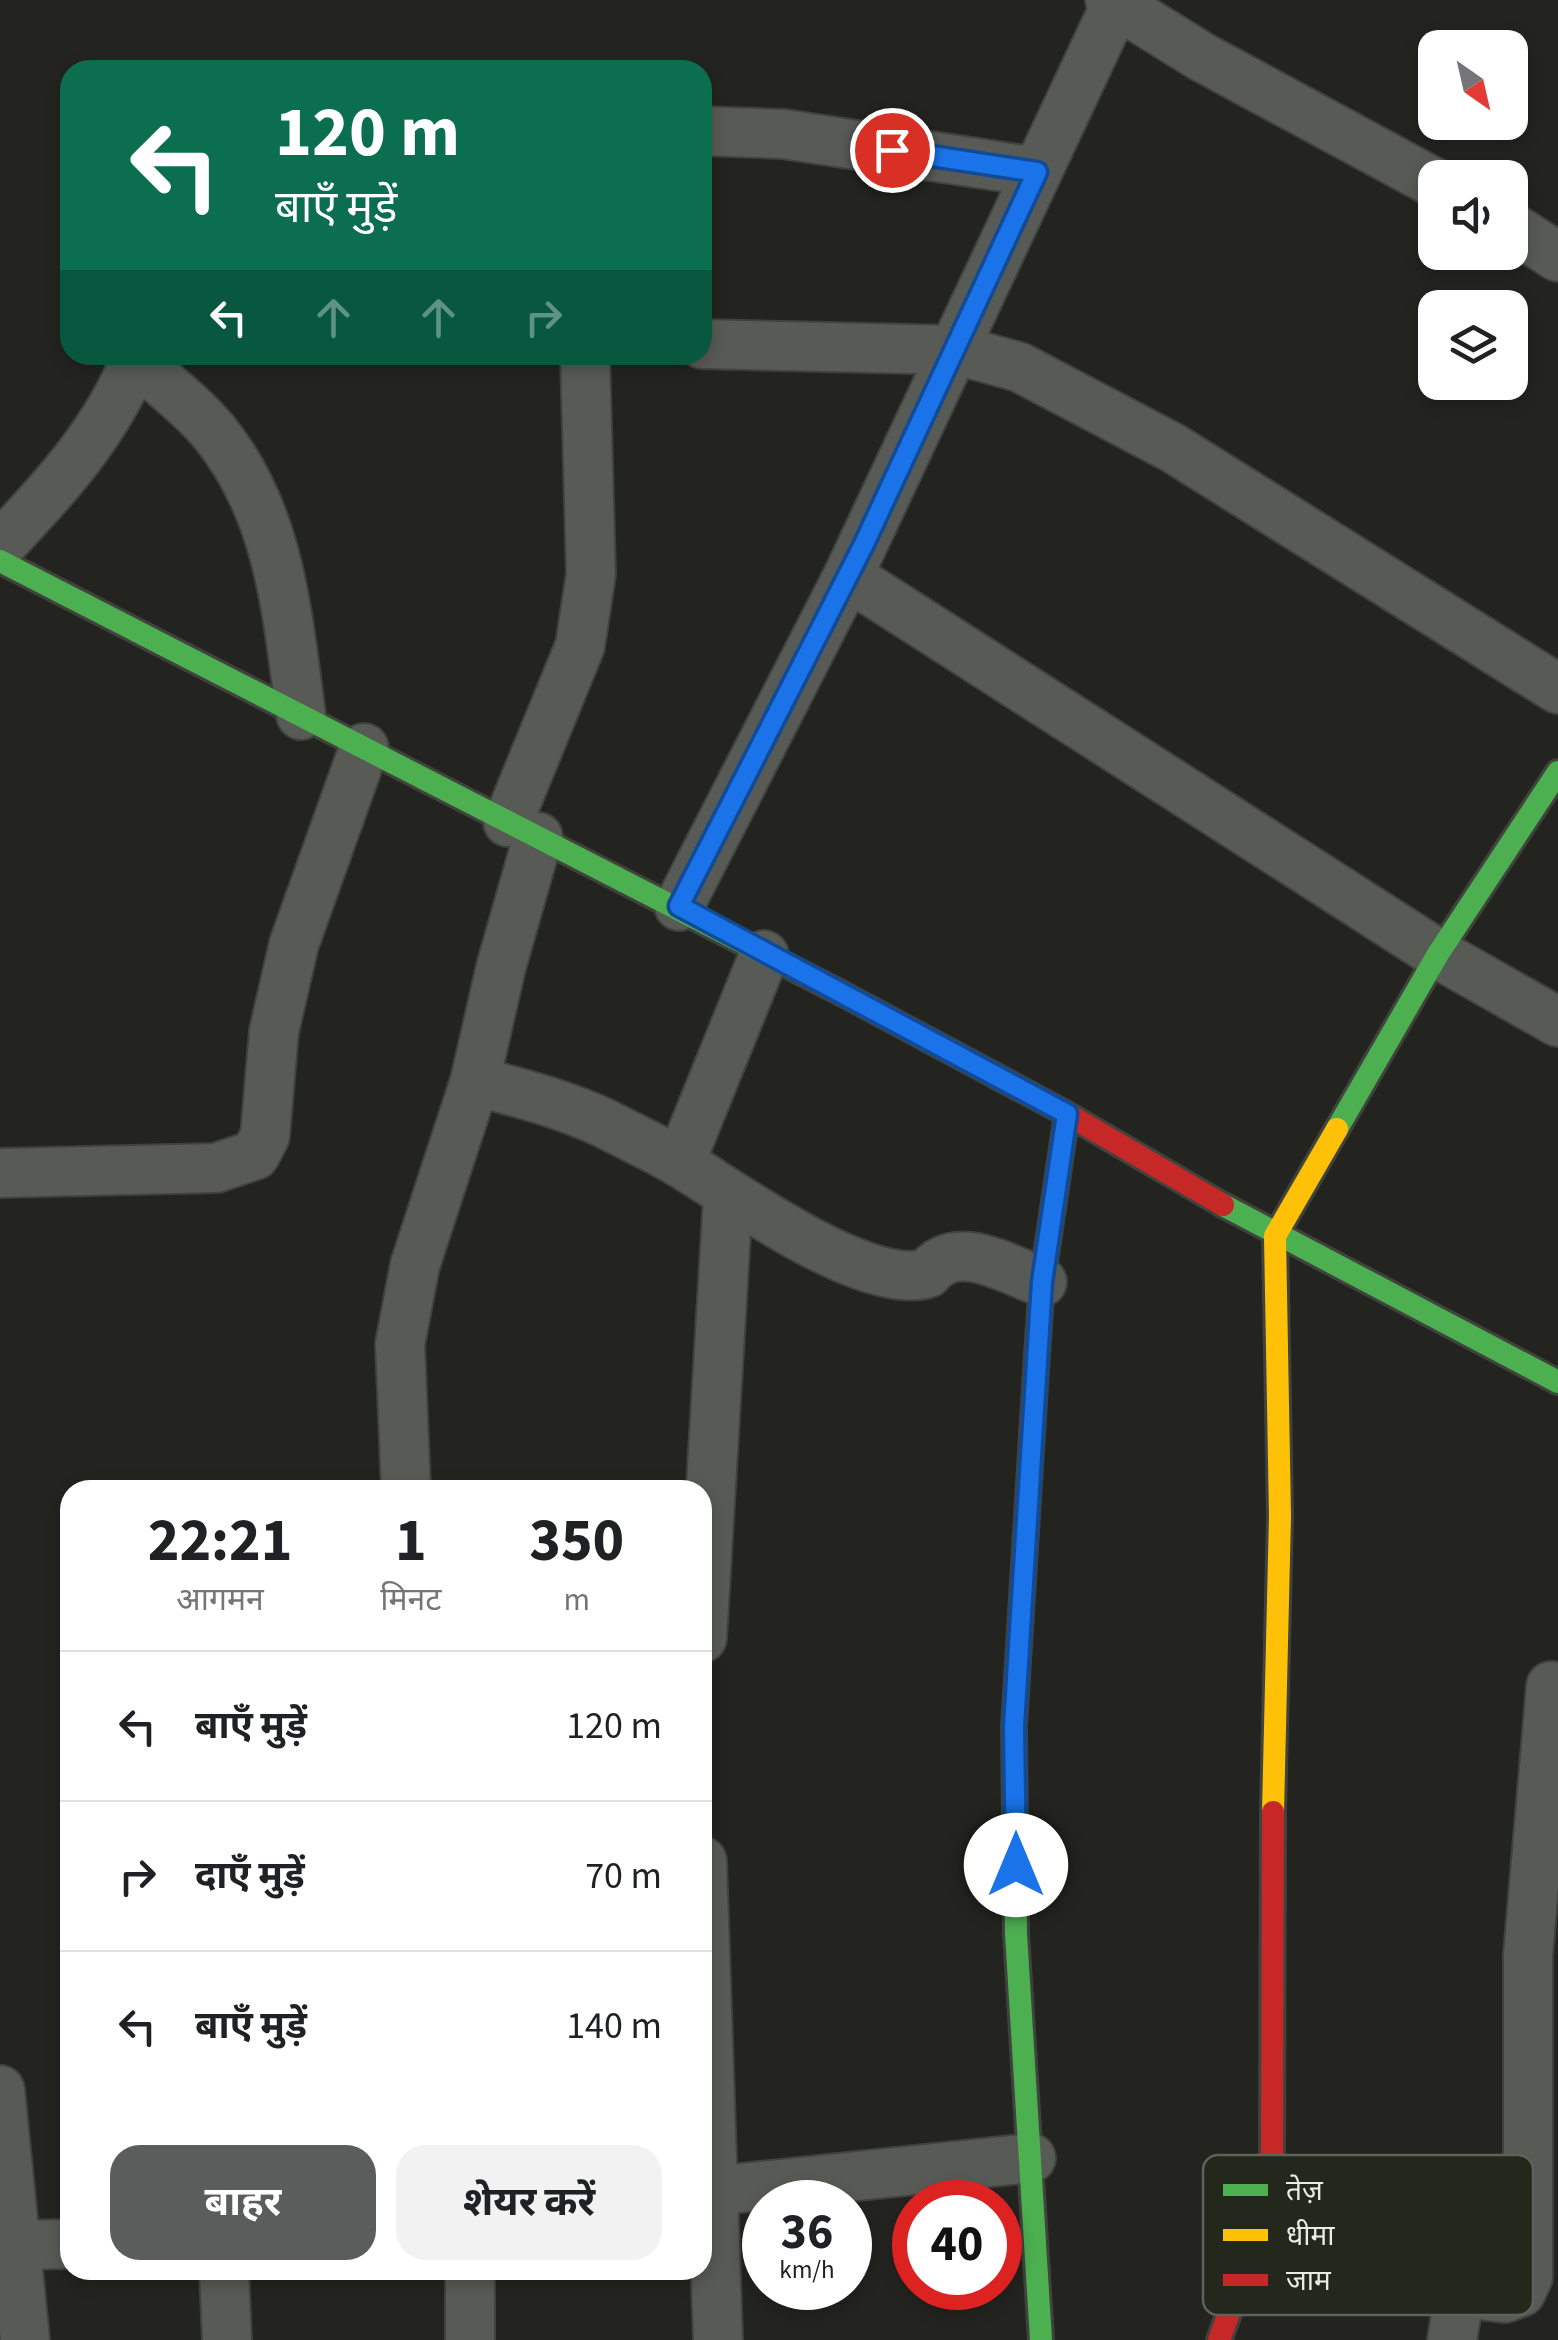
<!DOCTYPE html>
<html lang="hi">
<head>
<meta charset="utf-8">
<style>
  :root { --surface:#fff; --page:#f2f2f2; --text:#202124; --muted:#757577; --line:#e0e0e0; --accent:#5b5d5c }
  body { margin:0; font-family:"Source Sans 3","Noto Sans Devanagari",sans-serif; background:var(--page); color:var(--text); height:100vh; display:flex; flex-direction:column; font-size:38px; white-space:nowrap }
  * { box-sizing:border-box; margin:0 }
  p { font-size:32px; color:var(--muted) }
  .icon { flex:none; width:55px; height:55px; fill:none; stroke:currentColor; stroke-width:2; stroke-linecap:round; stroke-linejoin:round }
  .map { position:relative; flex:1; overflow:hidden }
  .side { position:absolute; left:60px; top:1480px; width:652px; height:800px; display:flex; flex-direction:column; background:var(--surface); border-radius:30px; box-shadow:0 5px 15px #0003 }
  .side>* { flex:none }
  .guide { position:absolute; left:60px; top:60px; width:652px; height:305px; border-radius:30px; box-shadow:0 5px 15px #0003; background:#0b6e4f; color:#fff; overflow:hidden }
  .needle { width:65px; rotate:146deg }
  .tools { position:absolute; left:1418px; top:30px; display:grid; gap:20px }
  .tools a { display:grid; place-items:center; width:110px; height:110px; border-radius:20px; background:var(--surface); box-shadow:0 5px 15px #0003; font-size:50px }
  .speed { position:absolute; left:742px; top:2180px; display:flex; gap:20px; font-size:50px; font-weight:700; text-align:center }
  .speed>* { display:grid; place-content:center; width:130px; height:130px; border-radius:50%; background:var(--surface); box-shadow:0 5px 15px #0003; line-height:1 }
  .speed small { font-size:25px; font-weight:400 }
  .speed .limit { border:15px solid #d22; background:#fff; color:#111 }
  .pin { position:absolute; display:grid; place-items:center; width:85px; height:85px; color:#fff; margin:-42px; border:5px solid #fff; border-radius:50%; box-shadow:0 2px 10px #0007 }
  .me { position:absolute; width:110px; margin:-55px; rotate:0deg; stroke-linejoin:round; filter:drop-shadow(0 0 8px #0008) }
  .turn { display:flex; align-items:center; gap:35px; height:210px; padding:0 50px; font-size:45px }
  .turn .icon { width:130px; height:130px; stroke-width:2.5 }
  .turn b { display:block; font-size:70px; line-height:85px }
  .lanes { display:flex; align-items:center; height:95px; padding:0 50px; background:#0003; justify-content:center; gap:50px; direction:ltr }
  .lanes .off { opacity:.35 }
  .eta { display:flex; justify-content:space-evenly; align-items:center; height:170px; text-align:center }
  .eta b { font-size:60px; font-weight:700; line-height:70px }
  .primary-button { display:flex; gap:20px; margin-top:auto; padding:20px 50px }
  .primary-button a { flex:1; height:115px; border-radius:30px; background:var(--accent); color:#fff; font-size:40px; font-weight:700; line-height:115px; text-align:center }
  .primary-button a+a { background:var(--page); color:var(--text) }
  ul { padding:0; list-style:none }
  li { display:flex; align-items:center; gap:30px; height:150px; padding:0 50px; border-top:2px solid var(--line) }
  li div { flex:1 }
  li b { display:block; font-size:38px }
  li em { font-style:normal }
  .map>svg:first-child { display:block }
</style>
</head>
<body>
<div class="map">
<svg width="1558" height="2340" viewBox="0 0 1558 2340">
  <rect width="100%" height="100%" fill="#23241f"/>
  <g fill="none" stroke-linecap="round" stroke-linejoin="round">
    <g stroke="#40423d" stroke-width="52">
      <g id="street">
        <path d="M1110,0L1202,57L1435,183"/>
        <path d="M702,131L783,134L1037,172"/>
        <path d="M1510,226L1558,257"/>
        <path d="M702,344L957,350L1019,367L1173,448L1558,689"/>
        <path d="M135,359C161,383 192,405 214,432C281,514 287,615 301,715"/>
        <path d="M0,546C54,489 108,431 137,355"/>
        <path d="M848,576L1438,954L1558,1022"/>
        <path d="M508,822L580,646L591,574L585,355"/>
        <path d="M679,906L848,576L1116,4"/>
        <path d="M475,1081C520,1093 564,1104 606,1124C631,1137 657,1149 681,1163C733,1195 868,1293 928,1273C957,1237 1006,1269 1042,1282"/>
        <path d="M680,1163L764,955"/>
        <path d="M0,1173L216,1168L255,1155L265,1136L274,1031L294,944L364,748"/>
        <path d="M406,1490L400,1344L415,1265L475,1081L501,967L538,837"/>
        <path d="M702,1638L728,1197"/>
        <path d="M702,1861L718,2340"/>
        <path d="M0,2090L25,2340"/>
        <path d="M712,2191L1031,2158"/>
        <path d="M17,2245L70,2244"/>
        <path d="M1246,2269L1505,2298L1521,2292L1528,2277V1955L1551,1686"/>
        <path d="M224,2270L227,2340"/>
        <path d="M470,2270V2340"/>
        <path d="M1452,2340L1460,2292"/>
      </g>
    </g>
    <g stroke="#40423d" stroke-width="28">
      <g id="fast">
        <path d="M0,561L843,994"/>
        <path d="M1337,1129L1438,954L1558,772"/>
        <path d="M1223,1205L1558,1382"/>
        <path d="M1037,1354L1014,1726L1016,1934L1041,2340"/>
      </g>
    </g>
    <g stroke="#40423d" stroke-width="28">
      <path id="slow" d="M1273,1812L1280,1516L1275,1236L1337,1129"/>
    </g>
    <g stroke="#40423d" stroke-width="28">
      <g id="jam">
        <path d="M843,994L1067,1114L1223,1205"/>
        <path d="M1037,1354L1042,1282L1067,1114"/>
        <path d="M1219,2340L1266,2213L1272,2152L1273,1812"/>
      </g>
    </g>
    <use href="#street" stroke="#585a55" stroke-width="48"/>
    <use href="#fast" stroke="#4caf50" stroke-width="22"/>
    <use href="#slow" stroke="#ffc107" stroke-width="22"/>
    <use href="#jam" stroke="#c62828" stroke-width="22"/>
  </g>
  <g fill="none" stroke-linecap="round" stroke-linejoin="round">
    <g stroke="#114b97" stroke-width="25">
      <path id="route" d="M892,150L1037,172L864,544L679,906L1067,1114L1042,1282L1014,1726L1016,1865"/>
    </g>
    <use href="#route" stroke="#1a73e8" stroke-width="18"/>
  </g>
  <rect x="1203" y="2155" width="330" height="160" rx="15" fill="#24271c" stroke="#5f6258" stroke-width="2.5"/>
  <rect x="1223" y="2184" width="45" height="12" fill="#4caf50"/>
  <rect x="1223" y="2229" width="45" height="12" fill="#ffc107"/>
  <rect x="1223" y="2274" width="45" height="12" fill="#c62828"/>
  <g font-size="28" fill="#eaece5">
    <text x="1286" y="2200">तेज़</text>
    <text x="1286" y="2245">धीमा</text>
    <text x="1286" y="2290">जाम</text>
  </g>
</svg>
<div class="tools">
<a><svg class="needle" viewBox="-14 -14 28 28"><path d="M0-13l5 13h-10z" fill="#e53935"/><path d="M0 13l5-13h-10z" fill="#757577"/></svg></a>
<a><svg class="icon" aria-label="sound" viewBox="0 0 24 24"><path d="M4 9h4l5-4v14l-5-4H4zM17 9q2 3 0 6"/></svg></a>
<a><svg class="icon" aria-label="layers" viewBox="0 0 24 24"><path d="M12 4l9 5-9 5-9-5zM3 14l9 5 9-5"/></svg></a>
</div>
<div class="speed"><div>36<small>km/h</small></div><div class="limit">40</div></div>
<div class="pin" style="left:892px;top:150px;background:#d93025"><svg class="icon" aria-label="arrive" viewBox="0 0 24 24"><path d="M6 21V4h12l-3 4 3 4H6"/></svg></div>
<svg class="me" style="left:1016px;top:1865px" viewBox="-20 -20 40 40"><circle r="19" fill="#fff"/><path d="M0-13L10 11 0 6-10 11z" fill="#1a73e8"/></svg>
<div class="guide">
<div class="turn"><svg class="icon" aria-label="left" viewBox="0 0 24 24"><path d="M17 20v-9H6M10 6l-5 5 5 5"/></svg><div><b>120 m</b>बाएँ मुड़ें</div></div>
<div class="lanes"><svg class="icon" aria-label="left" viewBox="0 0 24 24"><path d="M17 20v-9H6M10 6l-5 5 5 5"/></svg><svg class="icon off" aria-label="ahead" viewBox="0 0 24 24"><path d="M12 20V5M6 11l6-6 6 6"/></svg><svg class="icon off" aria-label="ahead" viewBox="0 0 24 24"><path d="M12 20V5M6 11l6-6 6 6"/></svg><svg class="icon off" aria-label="right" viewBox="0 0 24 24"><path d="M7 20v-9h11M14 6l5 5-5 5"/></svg></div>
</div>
<section class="side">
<div class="eta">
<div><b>22:21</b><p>आगमन</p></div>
<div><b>1</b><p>मिनट</p></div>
<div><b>350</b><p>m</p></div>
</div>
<ul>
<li><svg class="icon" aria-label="left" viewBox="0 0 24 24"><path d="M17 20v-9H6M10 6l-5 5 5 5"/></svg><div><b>बाएँ मुड़ें</b></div><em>120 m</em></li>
<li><svg class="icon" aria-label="right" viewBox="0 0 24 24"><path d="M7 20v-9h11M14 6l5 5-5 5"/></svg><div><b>दाएँ मुड़ें</b></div><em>70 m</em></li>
<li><svg class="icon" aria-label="left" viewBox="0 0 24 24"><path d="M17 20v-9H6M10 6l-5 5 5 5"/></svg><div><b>बाएँ मुड़ें</b></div><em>140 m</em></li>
</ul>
<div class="primary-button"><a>बाहर</a><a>शेयर करें</a></div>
</section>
</div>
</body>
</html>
